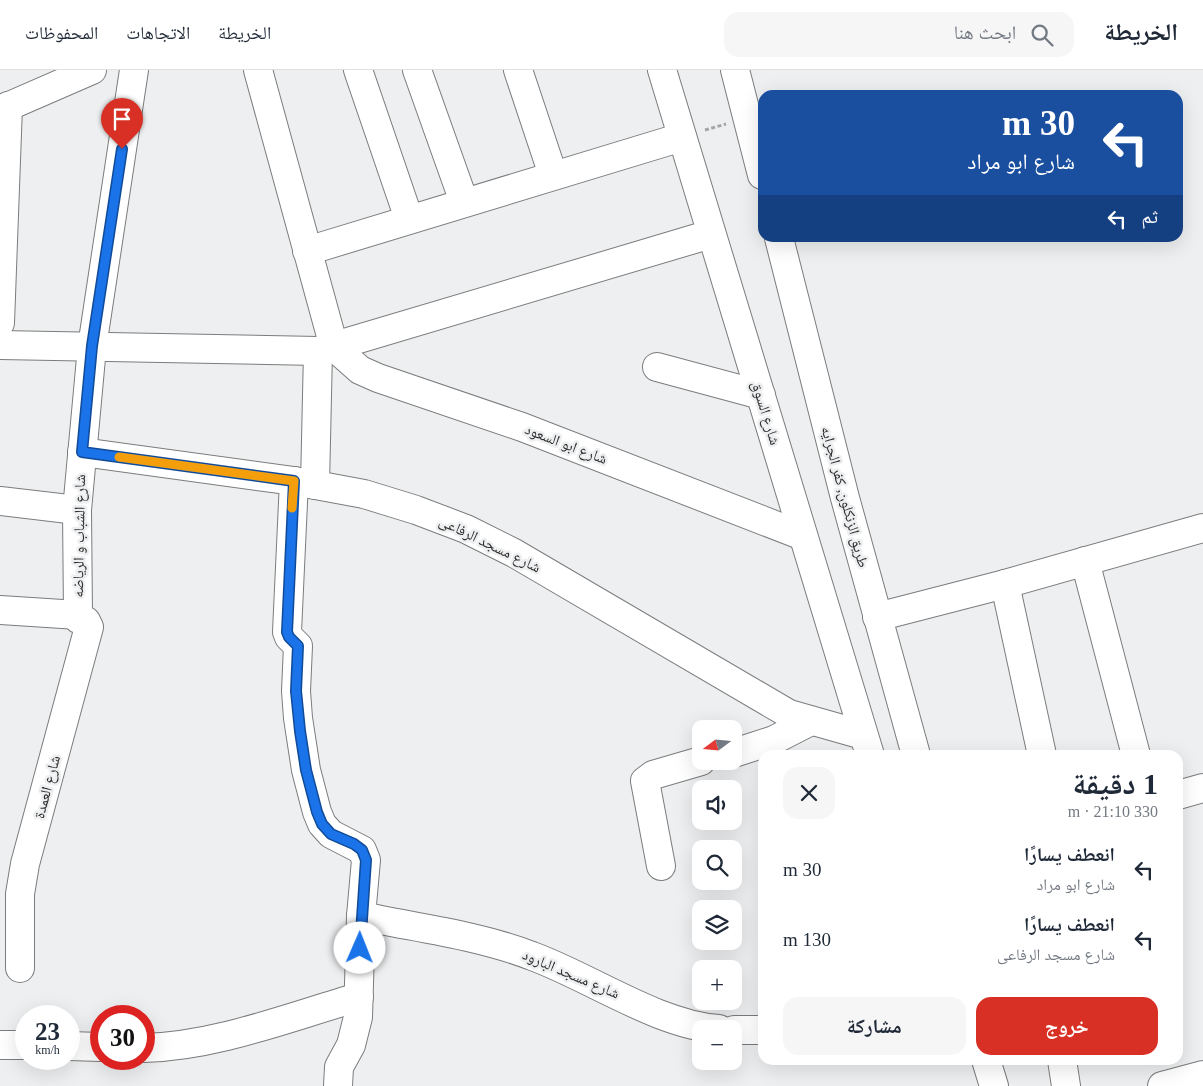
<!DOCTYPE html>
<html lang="ar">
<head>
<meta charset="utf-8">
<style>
  :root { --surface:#fff; --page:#f6f6f7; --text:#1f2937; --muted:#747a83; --line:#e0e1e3; --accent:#d93025 }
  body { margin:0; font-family:"Times New Roman","Noto Naskh Arabic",serif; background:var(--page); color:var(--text); direction:rtl; height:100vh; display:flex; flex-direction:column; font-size:19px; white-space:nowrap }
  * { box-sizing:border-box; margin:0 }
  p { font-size:16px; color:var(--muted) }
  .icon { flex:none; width:28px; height:28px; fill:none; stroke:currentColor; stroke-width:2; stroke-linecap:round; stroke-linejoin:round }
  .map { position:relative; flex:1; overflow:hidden; direction:ltr }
  .panel { position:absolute; left:758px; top:680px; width:425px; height:315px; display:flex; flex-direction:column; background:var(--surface); border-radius:15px; box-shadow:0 5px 20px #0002; direction:rtl }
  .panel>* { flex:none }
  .hud { position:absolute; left:758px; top:20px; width:425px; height:152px; border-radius:15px; box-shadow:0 5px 20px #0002; direction:rtl; background:#1a4fa0; color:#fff; overflow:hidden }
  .needle { width:32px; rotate:254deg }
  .controls { position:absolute; left:692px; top:650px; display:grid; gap:10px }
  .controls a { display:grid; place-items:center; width:50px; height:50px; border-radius:10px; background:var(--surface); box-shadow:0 5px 20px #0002; font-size:25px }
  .speed { position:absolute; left:15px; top:935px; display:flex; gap:10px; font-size:25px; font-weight:700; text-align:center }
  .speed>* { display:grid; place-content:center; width:65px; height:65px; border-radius:50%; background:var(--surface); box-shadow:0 5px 20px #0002; line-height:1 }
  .speed small { font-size:12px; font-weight:400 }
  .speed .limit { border:8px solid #d22; background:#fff; color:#111 }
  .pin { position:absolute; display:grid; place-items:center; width:42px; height:42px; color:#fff; margin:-51px -21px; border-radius:50% 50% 50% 0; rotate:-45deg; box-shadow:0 0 5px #0007 }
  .pin .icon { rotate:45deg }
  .me { position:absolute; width:55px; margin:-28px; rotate:1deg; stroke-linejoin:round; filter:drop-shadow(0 0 4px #0008) }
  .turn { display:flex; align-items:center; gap:18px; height:105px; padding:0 25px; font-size:22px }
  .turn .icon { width:65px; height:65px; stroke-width:2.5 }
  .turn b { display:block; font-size:35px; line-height:42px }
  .then { display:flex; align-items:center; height:48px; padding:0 25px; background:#0003; gap:10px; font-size:19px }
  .round { display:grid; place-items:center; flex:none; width:52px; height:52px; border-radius:15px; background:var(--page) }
  .headline { display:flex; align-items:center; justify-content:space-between; height:85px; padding:0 25px }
  h1 { font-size:30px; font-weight:700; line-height:38px }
  .button { display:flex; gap:10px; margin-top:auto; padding:10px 25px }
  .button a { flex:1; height:58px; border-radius:15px; background:var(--accent); color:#fff; font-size:20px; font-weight:700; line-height:58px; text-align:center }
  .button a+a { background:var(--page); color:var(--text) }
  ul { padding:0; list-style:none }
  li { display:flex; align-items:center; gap:15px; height:70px; padding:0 25px }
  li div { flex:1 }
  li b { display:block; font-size:19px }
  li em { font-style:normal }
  header { display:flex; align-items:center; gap:30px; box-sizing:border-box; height:70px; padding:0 25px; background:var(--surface); border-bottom:1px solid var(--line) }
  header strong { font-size:24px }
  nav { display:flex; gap:28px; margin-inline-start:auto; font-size:18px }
  .search { width:350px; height:45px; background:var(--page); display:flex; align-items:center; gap:12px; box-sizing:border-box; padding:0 18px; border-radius:15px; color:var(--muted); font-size:19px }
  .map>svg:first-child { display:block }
</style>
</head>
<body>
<header>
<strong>الخريطة</strong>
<div class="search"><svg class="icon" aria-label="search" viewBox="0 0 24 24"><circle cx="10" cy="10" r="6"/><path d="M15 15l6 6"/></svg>ابحث هنا</div>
<nav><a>الخريطة</a><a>الاتجاهات</a><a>المحفوظات</a></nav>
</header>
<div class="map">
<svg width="1203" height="1016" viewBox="0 0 1203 1016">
  <rect width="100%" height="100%" fill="#eeeff0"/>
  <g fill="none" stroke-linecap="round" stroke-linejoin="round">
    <g stroke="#7b7c7d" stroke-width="30">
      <g id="minor">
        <path d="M258,0L334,277L360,300L378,308L522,357L803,466"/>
        <path d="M358,0L409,149"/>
        <path d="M417,0L464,132"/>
        <path d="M518,0L553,105"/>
        <path d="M662,0L870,685"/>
        <path d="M735,0L762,105"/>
        <path d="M0,40L92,0"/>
        <path d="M779,168L845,428L916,685"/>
        <path d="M307,181L682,67"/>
        <path d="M0,253L8,36"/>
        <path d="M0,275L318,281L711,164"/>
        <path d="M657,297L761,325"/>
        <path d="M82,382L294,411L364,424L416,440L466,459L514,483L789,644L863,665"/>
        <path d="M294,411L287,562L289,567L298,576L296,621L298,648L306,700L317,742L322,754L331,764L362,780L366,790L361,846L358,947L351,975L339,997L338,1016"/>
        <path d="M315,415L318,281"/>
        <path d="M0,431L77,440"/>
        <path d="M1085,491L1136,685"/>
        <path d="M1005,514L1042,685"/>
        <path d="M0,540L78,545"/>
        <path d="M78,545L77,440L92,277L134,0"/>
        <path d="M877,547L1005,514L1203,458"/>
        <path d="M734,683L774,670L811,651"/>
        <path d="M1178,725L1203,718"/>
        <path d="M661,796L645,711L653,705L701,691"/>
        <path d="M361,846C417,858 478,865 532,886C590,907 658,955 719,959"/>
        <path d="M20,898V824L25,794L89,557L86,551L78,549V545"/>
        <path d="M734,960H762"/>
        <path d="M0,975H26"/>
        <path d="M69,976L101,977"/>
        <path d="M144,978C217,976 289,947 359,927"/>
        <path d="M986,990L994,1016"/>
        <path d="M1062,990L1066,1016"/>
        <path d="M1162,1016L1203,1005"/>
      </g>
    </g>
    <path stroke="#a4a5a5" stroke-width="3" stroke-dasharray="4 2.5" stroke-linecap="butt" d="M705,60L726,54"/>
    <use href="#minor" stroke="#fff" stroke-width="28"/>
  </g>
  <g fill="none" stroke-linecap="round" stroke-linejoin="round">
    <g stroke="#114b97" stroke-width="12">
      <path id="route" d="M122,79L92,276L82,382L294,411L287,562L289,567L298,576L296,621L300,661L306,700L317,742L322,754L331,764L354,774L362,780L366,790L360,878"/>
    </g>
    <use href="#route" stroke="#1a73e8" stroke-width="9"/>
    <path stroke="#f59e0b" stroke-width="9" d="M119,387L294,411L292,438"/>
  </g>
  <g text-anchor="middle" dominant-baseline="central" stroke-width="5" stroke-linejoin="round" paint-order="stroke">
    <g font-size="15" fill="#2e2e2e" stroke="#eeeff0">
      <text transform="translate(766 343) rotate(73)">شارع السوق</text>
      <text transform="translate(566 374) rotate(21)">شارع ابو السعود</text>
      <text transform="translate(845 427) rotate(75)">طريق الزنكلون, كفر الجرايه</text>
      <text transform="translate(79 466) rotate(-89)">شارع الشباب و الرياضه</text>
      <text transform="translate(490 474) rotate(26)">شارع مسجد الرفاعى</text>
      <text transform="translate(47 717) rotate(-75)">شارع العمدة</text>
      <text transform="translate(571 904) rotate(23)">شارع مسجد البارود</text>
    </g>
  </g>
</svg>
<div class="controls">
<a><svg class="needle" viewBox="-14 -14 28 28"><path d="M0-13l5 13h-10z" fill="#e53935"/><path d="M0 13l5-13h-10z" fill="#747a83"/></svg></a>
<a><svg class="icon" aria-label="sound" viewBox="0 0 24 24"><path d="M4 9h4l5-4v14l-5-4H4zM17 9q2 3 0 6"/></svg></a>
<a><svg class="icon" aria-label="search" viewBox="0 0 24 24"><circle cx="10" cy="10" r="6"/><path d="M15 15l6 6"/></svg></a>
<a><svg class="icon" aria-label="layers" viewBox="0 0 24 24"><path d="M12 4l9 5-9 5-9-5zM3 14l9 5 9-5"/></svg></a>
<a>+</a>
<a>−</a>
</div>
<div class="speed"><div>23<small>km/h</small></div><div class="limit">30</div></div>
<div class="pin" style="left:122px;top:79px;background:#d93025"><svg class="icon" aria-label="arrive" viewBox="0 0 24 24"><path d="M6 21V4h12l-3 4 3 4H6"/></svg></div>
<svg class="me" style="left:360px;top:878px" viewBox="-20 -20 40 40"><circle r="19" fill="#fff"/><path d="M0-13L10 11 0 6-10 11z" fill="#1a73e8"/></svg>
<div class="hud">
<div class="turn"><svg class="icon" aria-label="left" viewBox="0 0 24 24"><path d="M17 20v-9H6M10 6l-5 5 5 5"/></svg><div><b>30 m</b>شارع ابو مراد</div></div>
<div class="then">ثم<svg class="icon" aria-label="left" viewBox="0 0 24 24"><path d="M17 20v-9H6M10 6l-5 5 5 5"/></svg></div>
</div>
<section class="panel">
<div class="headline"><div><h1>1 دقيقة</h1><p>330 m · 21:10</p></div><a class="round"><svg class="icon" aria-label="close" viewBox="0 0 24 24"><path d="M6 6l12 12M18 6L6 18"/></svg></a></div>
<ul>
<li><svg class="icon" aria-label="left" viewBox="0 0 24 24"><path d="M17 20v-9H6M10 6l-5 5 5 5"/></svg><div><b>انعطف يسارًا</b><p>شارع ابو مراد</p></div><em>30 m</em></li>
<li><svg class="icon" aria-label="left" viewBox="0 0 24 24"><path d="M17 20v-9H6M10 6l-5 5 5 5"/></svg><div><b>انعطف يسارًا</b><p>شارع مسجد الرفاعى</p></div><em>130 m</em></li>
</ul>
<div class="button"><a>خروج</a><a>مشاركة</a></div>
</section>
</div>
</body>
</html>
